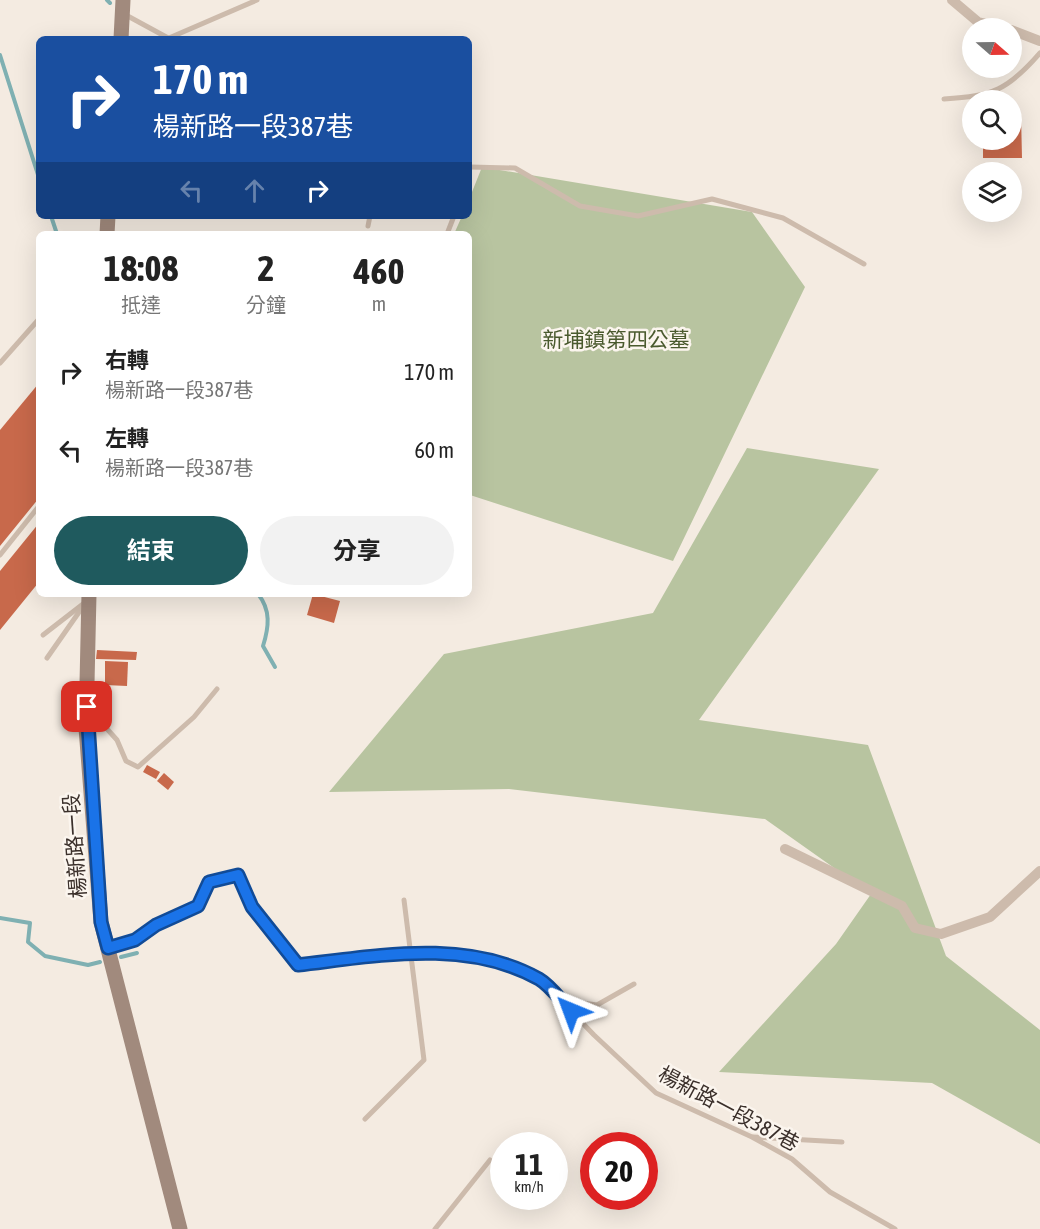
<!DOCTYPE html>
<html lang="zh-TW">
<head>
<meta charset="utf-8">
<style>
  :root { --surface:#fff; --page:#f2f2f2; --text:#222; --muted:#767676; --accent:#1f5a5e }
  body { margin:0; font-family:"Asap Condensed","Noto Sans TC",sans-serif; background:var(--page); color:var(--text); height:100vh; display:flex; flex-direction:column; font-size:22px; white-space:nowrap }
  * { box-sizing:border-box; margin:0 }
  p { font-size:20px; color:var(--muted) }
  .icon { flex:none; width:33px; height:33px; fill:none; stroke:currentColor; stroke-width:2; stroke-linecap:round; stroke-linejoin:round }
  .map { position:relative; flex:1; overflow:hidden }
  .panel { position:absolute; left:36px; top:231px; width:436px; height:366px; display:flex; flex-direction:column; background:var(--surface); border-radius:9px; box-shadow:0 6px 24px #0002 }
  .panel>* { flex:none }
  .hud { position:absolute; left:36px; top:36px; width:436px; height:183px; border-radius:9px; box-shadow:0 6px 24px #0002; background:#1a4fa0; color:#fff; overflow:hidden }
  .needle { width:39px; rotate:110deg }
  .controls { position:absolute; left:962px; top:18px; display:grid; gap:12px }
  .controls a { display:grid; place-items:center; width:60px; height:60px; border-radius:50%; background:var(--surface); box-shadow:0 6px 24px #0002; font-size:30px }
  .speed { position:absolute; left:490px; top:1132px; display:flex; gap:12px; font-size:30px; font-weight:700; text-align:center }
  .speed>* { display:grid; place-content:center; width:78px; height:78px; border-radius:50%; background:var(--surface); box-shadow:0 6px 24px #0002; line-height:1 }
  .speed small { font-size:15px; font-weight:400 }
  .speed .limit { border:9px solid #d22; background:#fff; color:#111 }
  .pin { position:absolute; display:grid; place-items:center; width:51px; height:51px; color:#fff; margin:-26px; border-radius:12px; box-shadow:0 3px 9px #0006 }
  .me { position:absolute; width:66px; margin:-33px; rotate:316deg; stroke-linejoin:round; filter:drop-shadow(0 0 4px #0008) }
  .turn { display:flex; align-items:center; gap:21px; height:126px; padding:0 18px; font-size:27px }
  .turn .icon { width:78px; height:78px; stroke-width:2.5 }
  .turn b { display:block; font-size:42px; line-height:51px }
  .lanes { display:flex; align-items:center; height:57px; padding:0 18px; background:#0003; justify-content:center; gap:30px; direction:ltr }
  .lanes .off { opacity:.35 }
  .eta { display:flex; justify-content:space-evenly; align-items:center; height:102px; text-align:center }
  .eta b { font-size:36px; font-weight:700; line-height:42px }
  .button { display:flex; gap:12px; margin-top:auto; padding:12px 18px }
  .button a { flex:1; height:69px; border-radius:36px; background:var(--accent); color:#fff; font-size:24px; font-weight:700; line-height:69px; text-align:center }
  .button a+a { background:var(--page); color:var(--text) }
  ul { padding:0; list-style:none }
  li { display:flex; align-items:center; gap:18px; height:78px; padding:0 18px }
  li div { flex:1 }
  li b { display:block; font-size:22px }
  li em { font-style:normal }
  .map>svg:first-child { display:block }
</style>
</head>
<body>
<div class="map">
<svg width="1040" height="1229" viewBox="0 0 1040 1229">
  <rect width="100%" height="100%" fill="#f4ebe1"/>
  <g fill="#b8c4a0">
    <path d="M482,167L752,212L805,287L673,561L470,495V234H454L462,216H470V197Z"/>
    <path d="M747,448L879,469L699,720L868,745L946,956L1040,1030V1144L932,1083L719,1072L836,944L871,894L765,819L509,789L329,792L444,654L653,613Z"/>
  </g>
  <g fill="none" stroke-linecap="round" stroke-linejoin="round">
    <g stroke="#7fb0b2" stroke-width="4">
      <path d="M107,0L110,3"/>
      <path d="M0,55L39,178"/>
      <path d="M51,216L57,234"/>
      <path d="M258,594C271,610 269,627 263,646L275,667"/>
      <path d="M0,918L30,923L28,942L45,956L88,965L100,962"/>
      <path d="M121,957L137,953"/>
    </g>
  </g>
  <g fill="#c8694b">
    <path d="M1011,114H1021L1022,158H983V140H1011Z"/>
    <path d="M39,383V498L0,546V430Z"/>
    <path d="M39,523V582L0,630V571Z"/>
    <path d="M313,594L340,601L334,623L307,615Z"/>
    <path d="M97,650L137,652L136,660L96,659Z"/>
    <path d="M105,661L128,662L127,686L105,685Z"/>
    <path d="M147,765L160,772L156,779L143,772Z"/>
    <path d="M164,773L174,782L168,790L157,781Z"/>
  </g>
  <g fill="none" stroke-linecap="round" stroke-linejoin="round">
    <g stroke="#cdbbac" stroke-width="5">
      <path d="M124,14L170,39"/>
      <path d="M169,38L257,0"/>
      <path d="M944,99C993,96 1008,90 1040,53"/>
      <path d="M470,167L515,168L580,206L638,216L712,199L783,218L864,264"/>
      <path d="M368,226L370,216"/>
      <path d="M447,234L454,216"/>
      <path d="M0,363L39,319"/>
      <path d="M0,555L39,506"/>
      <path d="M43,635L83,604"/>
      <path d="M47,658L84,605"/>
      <path d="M90,710L117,740L126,761L138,767L194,717L217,689"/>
      <path d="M109,948L135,940L156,925L198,907L209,883L238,875L252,907L298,965L412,953L485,958L540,979L594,1035L656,1093L752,1137L792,1159L830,1192L895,1229"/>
      <path d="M560,1000L597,1005L634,984"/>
      <path d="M365,1119L424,1060L404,900"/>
      <path d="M753,1137L842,1142"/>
      <path d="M435,1229L490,1160"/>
    </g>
    <g stroke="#cdbbac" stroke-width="10">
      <path d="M952,0L978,22L1004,28"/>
      <path d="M1011,30L1040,41"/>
      <path d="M785,849L902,906L915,928L941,934L990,917L1040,871"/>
    </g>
    <g stroke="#a18a7d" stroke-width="15">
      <path d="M121,39L123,0"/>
      <path d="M107,234L108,216"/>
      <path d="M89,594L86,728L101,922L180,1229"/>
    </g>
  </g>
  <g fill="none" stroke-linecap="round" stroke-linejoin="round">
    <g stroke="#114b97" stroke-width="15">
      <path id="route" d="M87,707L101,922L108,948L135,940L156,925L198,906L209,882L238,875L252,907L298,965C377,956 466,938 539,979C551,986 561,1001 571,1011"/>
    </g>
    <use href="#route" stroke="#1a73e8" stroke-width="10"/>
  </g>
  <g text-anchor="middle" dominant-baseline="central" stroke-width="5" stroke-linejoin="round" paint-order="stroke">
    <g font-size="21" fill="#4a5a2e" stroke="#fbf5ee">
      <text x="616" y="339">新埔鎮第四公墓</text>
    </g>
    <g font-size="21" fill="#3b302b" stroke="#fbf5ee">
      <text transform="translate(74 846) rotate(-94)">楊新路一段</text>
      <text transform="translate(729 1108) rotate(28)">楊新路一段387巷</text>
    </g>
  </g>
</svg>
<div class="controls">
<a><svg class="needle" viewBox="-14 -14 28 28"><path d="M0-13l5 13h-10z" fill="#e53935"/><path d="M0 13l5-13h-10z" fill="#767676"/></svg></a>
<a><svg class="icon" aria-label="search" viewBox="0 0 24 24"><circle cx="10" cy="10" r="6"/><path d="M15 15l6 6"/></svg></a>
<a><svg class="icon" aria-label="layers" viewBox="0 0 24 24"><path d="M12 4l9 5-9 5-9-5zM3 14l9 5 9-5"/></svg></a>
</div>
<div class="speed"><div>11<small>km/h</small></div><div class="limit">20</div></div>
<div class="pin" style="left:87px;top:707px;background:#d93025"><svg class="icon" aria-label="arrive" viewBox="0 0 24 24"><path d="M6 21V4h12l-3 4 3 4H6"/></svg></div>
<svg class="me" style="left:571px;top:1011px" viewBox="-20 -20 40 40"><path d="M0-17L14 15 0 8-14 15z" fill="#1a73e8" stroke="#fff" stroke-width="4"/></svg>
<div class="hud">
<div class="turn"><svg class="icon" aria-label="right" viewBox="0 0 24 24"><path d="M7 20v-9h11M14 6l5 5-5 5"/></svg><div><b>170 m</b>楊新路一段387巷</div></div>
<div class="lanes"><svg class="icon off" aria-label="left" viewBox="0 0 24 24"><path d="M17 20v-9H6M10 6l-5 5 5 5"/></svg><svg class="icon off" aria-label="ahead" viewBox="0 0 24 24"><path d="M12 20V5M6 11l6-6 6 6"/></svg><svg class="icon" aria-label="right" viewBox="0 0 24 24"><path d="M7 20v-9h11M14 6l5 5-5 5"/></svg></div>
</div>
<section class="panel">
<div class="eta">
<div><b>18:08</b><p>抵達</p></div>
<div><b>2</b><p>分鐘</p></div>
<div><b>460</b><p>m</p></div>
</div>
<ul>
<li><svg class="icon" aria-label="right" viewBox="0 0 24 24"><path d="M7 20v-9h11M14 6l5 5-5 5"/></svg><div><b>右轉</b><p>楊新路一段387巷</p></div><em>170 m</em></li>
<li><svg class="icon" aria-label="left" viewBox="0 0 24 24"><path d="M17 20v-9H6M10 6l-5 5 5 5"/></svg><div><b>左轉</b><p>楊新路一段387巷</p></div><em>60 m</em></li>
</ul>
<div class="button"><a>結束</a><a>分享</a></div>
</section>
</div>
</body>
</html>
